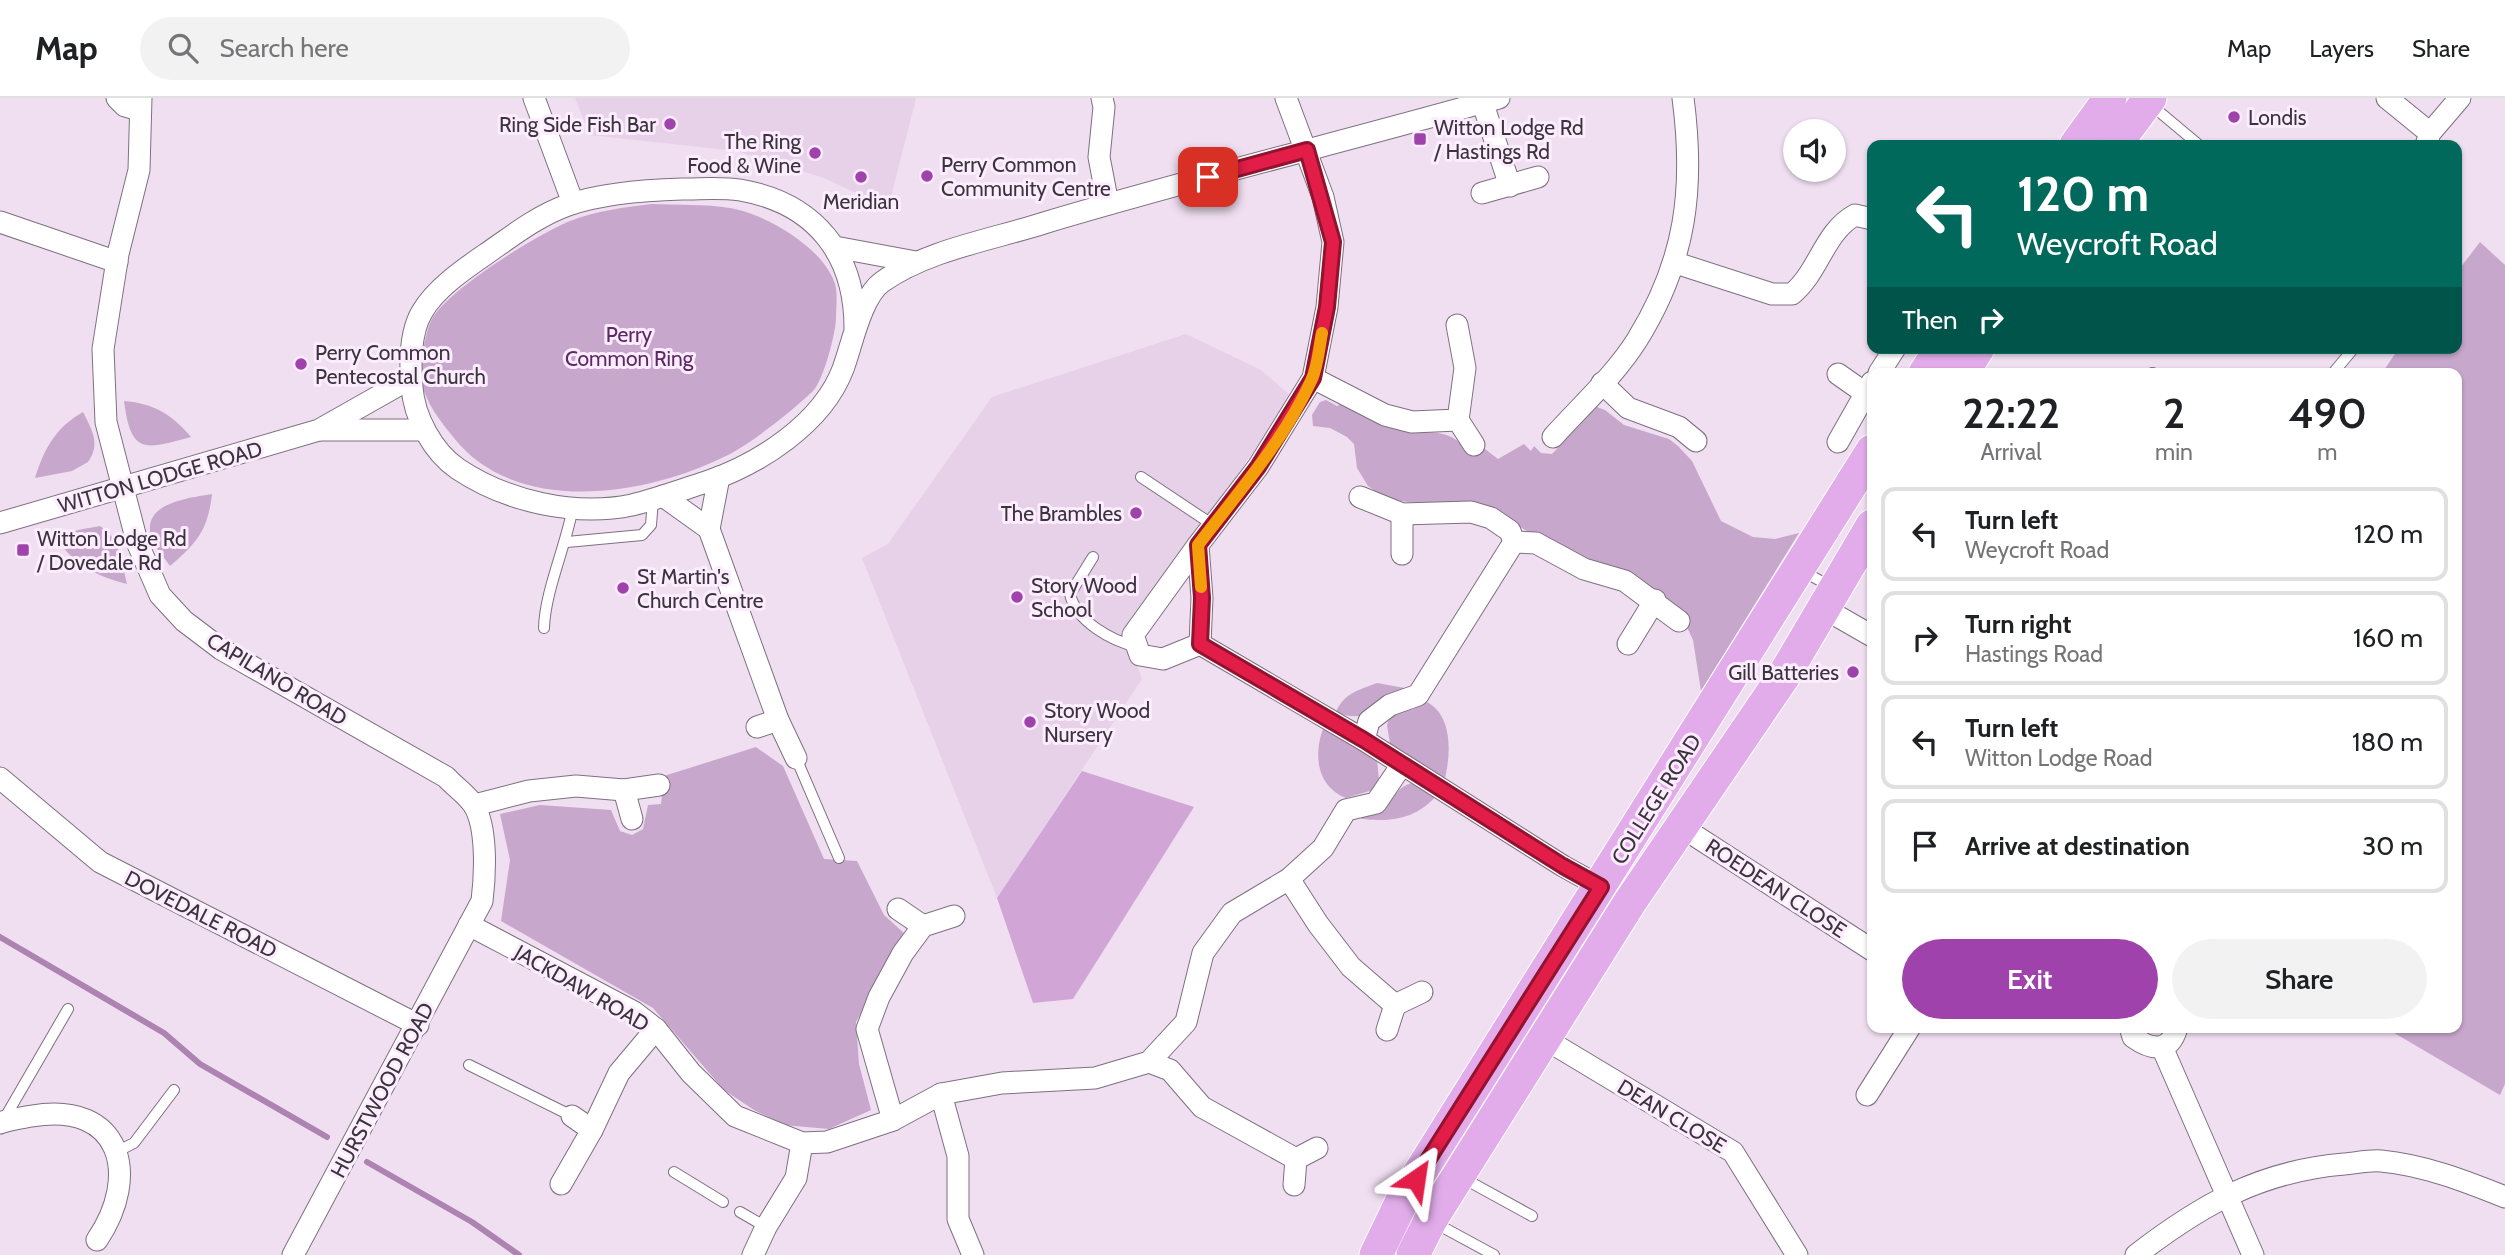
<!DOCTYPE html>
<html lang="en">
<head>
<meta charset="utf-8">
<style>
  :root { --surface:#fff; --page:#f2f2f2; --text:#202124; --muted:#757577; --line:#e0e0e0; --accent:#9f42ac }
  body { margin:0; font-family:Cabin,sans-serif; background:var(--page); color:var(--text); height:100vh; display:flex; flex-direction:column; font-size:26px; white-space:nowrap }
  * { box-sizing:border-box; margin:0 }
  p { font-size:23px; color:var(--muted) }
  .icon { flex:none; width:38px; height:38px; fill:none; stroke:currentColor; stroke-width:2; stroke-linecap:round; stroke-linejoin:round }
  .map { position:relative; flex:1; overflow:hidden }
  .sheet { position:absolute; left:1867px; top:270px; width:595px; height:665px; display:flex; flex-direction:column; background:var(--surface); border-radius:14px; box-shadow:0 2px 5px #0004 }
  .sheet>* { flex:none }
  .guide { position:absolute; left:1867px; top:42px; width:595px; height:214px; border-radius:14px; box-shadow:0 2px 5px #0004; background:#00695c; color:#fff; overflow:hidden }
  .controls { position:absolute; left:1783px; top:21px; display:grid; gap:14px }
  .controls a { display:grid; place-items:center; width:63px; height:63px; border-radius:50%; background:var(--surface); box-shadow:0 2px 5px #0004; font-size:35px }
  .pin { position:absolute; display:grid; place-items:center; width:60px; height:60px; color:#fff; margin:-30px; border-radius:14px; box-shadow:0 4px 10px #0006 }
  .me { position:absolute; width:77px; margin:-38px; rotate:32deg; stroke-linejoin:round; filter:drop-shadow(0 0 5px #0008) }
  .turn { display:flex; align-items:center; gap:24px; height:147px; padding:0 35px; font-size:32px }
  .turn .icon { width:91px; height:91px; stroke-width:2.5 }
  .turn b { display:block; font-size:49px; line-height:60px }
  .then { display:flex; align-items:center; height:66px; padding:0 35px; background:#0003; gap:14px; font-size:26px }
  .eta { display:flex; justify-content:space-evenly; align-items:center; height:119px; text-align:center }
  .eta b { font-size:42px; font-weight:600; line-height:49px }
  .button { display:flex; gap:14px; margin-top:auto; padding:14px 35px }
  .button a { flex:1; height:80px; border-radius:42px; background:var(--accent); color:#fff; font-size:28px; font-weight:600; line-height:80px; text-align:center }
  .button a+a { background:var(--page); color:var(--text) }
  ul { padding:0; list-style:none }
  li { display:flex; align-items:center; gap:21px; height:94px; margin:0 14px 10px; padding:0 21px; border:4px solid var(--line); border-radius:14px }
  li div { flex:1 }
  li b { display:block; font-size:26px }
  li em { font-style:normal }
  header { display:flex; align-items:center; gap:42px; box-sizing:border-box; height:98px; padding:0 35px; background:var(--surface); border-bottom:2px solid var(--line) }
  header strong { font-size:33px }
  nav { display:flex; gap:38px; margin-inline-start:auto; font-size:24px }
  .search { width:490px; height:63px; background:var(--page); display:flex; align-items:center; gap:18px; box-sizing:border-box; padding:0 24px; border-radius:38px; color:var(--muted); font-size:26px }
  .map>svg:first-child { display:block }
</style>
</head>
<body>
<header>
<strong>Map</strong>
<div class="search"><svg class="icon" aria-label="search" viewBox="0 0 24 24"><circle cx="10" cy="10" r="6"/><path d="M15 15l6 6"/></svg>Search here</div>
<nav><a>Map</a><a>Layers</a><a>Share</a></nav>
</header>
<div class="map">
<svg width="2505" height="1157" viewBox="0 0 2505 1157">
  <rect width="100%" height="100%" fill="#f0dff1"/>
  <g fill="#e6d1e8">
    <path d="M575,0H915L916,1L888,110L824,80L736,53L590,37Z"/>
    <path d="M1186,236L1261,272L1291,298L1128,539L1142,581L997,800L862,460L888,446L992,299Z"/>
  </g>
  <g fill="#c8a7cc">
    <path d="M652,106C677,107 705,106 730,110C766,116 824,150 835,186C838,196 836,210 836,220C836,235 823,283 813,293C792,313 753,344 728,357C647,398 517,419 454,340C440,323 426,305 421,283C419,271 425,235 431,223C445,193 538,136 570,123C596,113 625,109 652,106Z"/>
    <path d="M2480,144L2505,167V986L2500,997L2384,929H2457V275H2382L2399,250H2457V174Z"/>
    <path d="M1326,302L1337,308L1343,305C1359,314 1375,325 1393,330C1420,339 1445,326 1465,350L1481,348L1498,361L1524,346L1531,353L1534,348L1541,355L1552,356L1597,309L1605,312L1624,327L1669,341L1678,348L1692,363L1721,423L1753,439L1775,441L1799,435L1701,593L1693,542L1679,512L1634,477L1588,465L1532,437L1505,418L1387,401L1368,388L1357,370L1354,346L1347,339L1330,330L1313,328L1312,317L1320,304Z"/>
    <path d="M124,303C153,305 173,317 191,339C145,351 131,358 124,303Z"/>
    <path d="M83,314C92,332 101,346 88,364L72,373L35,380C44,351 56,329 83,314Z"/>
    <path d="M212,396C208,432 197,445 170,468C165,460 155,450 152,441C139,405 189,400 212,396Z"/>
    <path d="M100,428C120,440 122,465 127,486C97,478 75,468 57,441L78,432Z"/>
    <path d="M1377,585L1410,591C1385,607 1365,627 1336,614C1344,595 1359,592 1377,585Z"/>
    <path d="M1425,603C1453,616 1451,655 1445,680L1390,646L1387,627L1391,616L1414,611Z"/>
    <path d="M1325,626L1377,661L1379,682L1373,692L1346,700C1315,688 1313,653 1325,626Z"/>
    <path d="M756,649L783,668L824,761L857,763L884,817L905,836L856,924L859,966L871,1012L829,1031L784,1027L754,1012L724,992L653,910L501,823L510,762L500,716L540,707L611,712L620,733L632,737L643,731L648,707L661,706L664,678Z"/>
    <path d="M1412,685L1437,697C1416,721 1393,724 1362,721L1358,717C1367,715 1378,713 1386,707C1397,698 1397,689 1412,685Z"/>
  </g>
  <path fill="#d1a6d6" d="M1082,673L1194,709L1073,901L1033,905L997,800Z"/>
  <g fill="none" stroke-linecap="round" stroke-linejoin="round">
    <g stroke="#ad83b2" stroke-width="6">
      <path d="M0,839L164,935L200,966L327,1039"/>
      <path d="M367,1064L472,1124L519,1157"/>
    </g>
    <g stroke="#7e7080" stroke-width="12">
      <g id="lane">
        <path d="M2150,6L2199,47"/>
        <path d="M2152,275H2153"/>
        <path d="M2333,275L2354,250"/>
        <path d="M1141,379L1213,427"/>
        <path d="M567,444L642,437L651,427L653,401"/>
        <path d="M1093,459L1070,496C1076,523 1111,543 1138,549"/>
        <path d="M1801,472L1833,490"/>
        <path d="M544,530C545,493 566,448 573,409"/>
        <path d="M796,660L839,760"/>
        <path d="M469,967L572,1018"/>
        <path d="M3,1023L68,911"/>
        <path d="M116,1054L134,1045L174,992"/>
        <path d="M674,1074L723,1104"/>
        <path d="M1461,1079L1532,1118"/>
        <path d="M740,1114L766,1129"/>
        <path d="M1435,1125L1494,1157"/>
      </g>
    </g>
    <g stroke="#7e7080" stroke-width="23">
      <g id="street">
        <path d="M117,0L125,8L139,12"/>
        <path d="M141,0L139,72L118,156L103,251L106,324L137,444L160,497L184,523L221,551L446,679C454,688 466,696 473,706C488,728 485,779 482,803L293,1157"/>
        <path d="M534,0L573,105"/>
        <path d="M1102,0L1104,9L1099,59L1108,106"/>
        <path d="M1481,0L1510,88"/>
        <path d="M2387,0L2430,35"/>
        <path d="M2426,47L2430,35L2460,0"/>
        <path d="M1482,95L1538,79"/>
        <path d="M0,124L117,164"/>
        <path d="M835,149L916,164"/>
        <path d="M1676,165L1772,196H1792C1819,174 1824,134 1855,117L1872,121"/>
        <path d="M855,233C856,157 816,105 740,92C721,89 701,91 682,91C645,92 603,95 568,107C537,118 512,138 486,156C464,171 435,191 422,214C410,234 410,267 412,289C414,319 433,354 458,371C506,403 574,419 632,407C657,401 681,392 706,384C759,366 822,326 843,271C852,247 861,199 882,184C927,152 991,142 1044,125C1194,80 1347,43 1499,0"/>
        <path d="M1879,275L1895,250"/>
        <path d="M1838,276L1865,295"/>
        <path d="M1313,280L1385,317L1412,324L1458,322L1465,270L1457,227"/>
        <path d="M1602,285L1628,310L1679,329L1696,343"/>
        <path d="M1458,322L1474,347"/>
        <path d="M321,332H424"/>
        <path d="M1553,339C1581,308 1615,277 1637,242C1686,163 1695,91 1683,0"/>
        <path d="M1838,344L1872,284"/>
        <path d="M719,379L709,431L778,622L796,660"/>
        <path d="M663,398L709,431"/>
        <path d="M1360,399L1402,416L1471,414L1491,420L1510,433L1514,444"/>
        <path d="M0,425L319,332L411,280"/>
        <path d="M1514,444L1536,445L1584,471L1625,483L1679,523"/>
        <path d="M1198,447L1133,537L1140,557L1163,561L1200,546L1364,642L1563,768L1601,789"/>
        <path d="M1402,456V416"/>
        <path d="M1825,511L1872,538"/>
        <path d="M1200,546L1202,500L1198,447L1258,369L1313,280L1327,209L1333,144L1323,99L1286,0"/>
        <path d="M1628,546L1655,502"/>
        <path d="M757,629L778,622"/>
        <path d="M1364,642L1369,623L1390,607L1418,597L1514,444"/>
        <path d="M0,680L100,764L418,927"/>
        <path d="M624,692L632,721"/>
        <path d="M475,707L529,693L576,688L624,692L659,687"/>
        <path d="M1680,728L1872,852"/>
        <path d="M1289,781L1318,826L1351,869L1395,907L1422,894"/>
        <path d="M898,811L923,828"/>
        <path d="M469,827L634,914L656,931L691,975L735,1018L802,1045L827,1044L893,1022L941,996L1002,985L1095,980L1149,964L1186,924L1203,855L1232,815L1289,781L1323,750L1346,712L1376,705L1401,668"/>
        <path d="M2130,929L2133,939C2151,952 2170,956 2177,929"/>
        <path d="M1387,932L1395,907"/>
        <path d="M1545,941L1733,1054L1797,1157"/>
        <path d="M2162,949L2253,1157"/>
        <path d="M1149,964L1170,972L1202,1009L1296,1061L1317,1050"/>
        <path d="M941,996L958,1058V1121L973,1157"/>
        <path d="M1867,997L1910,929"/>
        <path d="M572,1018L592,1032"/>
        <path d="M893,1022L867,931L879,899L903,855L923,828L954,818"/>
        <path d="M0,1025C10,1021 21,1020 32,1018C121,1003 141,1077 97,1142"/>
        <path d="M561,1086L592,1032L619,975L656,931"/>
        <path d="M1294,1087L1296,1061"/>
        <path d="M753,1157L766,1129L796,1080L802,1045"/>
        <path d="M2136,1157C2201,1107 2260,1073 2344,1066C2356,1065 2369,1062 2381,1063C2424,1067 2465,1083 2505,1099"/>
      </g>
    </g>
    <g stroke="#fff" stroke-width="35">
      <g id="primary">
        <path d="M2076,47L2110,0"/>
        <path d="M2115,47L2150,0"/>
        <path d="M1925,275L1942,250"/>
        <path d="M1962,275L1978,250"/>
        <path d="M1376,1157L1402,1103L1872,353"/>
        <path d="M1413,1157L1430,1123L1630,804L1783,579L1872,428"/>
      </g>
    </g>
    <use href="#lane" stroke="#fff" stroke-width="10"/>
    <use href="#street" stroke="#fff" stroke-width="21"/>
    <use href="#primary" stroke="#e1ace9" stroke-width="33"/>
  </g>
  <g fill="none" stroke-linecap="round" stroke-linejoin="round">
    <g stroke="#92132f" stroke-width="18">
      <path id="route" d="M1208,79L1307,52L1333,144L1327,209L1313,280L1258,369L1198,447L1202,500L1200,546L1364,642L1563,768L1601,789L1416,1081"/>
    </g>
    <use href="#route" stroke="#e11d48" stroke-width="12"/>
    <path stroke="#f59e0b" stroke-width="12" d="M1201,489L1198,447C1238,395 1284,342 1311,283C1318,269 1319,250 1322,235"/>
  </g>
  <g fill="#9f42ac" stroke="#fdecff" stroke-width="2.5">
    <circle cx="2234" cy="19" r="7"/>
    <circle cx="670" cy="26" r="7"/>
    <rect x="1413" y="34" width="14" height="14" rx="3.5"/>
    <circle cx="815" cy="55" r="7"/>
    <circle cx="927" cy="78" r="7"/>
    <circle cx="861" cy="79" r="7"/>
    <circle cx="301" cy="266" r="7"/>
    <circle cx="1136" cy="415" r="7"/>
    <rect x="16" y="445" width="14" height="14" rx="3.5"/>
    <circle cx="623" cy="490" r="7"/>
    <circle cx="1017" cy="499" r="7"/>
    <circle cx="1853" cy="574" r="7"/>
    <circle cx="1030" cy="624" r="7"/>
  </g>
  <g text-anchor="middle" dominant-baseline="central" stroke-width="6" stroke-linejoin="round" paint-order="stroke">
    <g font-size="21" fill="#3a343b" stroke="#fdecff" text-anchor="start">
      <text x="2248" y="19">Londis</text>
      <text x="656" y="26" text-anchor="end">Ring Side Fish Bar</text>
      <text x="1434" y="29">Witton Lodge Rd<tspan x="1434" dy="24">/ Hastings Rd</tspan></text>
      <text x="801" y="43" text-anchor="end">The Ring<tspan x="801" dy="24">Food &amp; Wine</tspan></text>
      <text x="941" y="66">Perry Common<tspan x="941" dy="24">Community Centre</tspan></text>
      <text x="861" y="103" text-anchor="middle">Meridian</text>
      <text x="315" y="254">Perry Common<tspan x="315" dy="24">Pentecostal Church</tspan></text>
      <text x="1122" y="415" text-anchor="end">The Brambles</text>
      <text x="37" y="440">Witton Lodge Rd<tspan x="37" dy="24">/ Dovedale Rd</tspan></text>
      <text x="637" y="478">St Martin's<tspan x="637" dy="24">Church Centre</tspan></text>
      <text x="1031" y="487">Story Wood<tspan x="1031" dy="24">School</tspan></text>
      <text x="1839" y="574" text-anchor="end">Gill Batteries</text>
      <text x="1044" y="612">Story Wood<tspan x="1044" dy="24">Nursery</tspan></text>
    </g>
    <g font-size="21" fill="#5d2964" stroke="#fdecff">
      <text x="629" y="236">Perry<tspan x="629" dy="24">Common Ring</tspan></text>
    </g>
    <g font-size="21" fill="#3a343b" stroke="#fdecff">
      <text transform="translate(160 379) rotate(-16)">WITTON LODGE ROAD</text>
      <text transform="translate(277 581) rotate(31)">CAPILANO ROAD</text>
      <text transform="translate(1656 701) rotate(-58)">COLLEGE ROAD</text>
      <text transform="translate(1776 790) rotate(33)">ROEDEAN CLOSE</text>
      <text transform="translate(201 816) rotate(27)">DOVEDALE ROAD</text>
      <text transform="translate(582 890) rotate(30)">JACKDAW ROAD</text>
      <text transform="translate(382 992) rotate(-62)">HURSTWOOD ROAD</text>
      <text transform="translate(1672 1018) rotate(31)">DEAN CLOSE</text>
    </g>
  </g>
</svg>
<div class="controls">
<a><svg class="icon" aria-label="sound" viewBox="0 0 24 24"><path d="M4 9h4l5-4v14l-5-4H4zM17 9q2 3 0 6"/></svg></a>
</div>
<div class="pin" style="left:1208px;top:79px;background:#d93025"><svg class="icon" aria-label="arrive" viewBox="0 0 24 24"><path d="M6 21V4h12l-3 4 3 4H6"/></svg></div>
<svg class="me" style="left:1416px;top:1081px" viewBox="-20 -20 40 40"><path d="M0-17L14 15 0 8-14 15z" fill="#e11d48" stroke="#fff" stroke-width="4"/></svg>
<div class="guide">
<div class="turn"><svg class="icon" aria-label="left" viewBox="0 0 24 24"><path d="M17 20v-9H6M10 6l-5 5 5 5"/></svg><div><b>120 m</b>Weycroft Road</div></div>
<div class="then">Then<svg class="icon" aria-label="right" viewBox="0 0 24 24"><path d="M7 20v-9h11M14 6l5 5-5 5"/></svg></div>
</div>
<section class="sheet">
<div class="eta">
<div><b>22:22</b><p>Arrival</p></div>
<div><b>2</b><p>min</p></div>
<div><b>490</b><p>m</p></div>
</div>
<ul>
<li><svg class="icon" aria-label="left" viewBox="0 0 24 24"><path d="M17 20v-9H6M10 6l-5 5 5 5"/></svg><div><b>Turn left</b><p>Weycroft Road</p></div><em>120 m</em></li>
<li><svg class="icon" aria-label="right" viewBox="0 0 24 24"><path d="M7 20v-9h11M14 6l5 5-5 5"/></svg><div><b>Turn right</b><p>Hastings Road</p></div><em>160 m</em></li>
<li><svg class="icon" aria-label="left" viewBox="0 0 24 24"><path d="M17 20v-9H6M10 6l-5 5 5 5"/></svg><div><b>Turn left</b><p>Witton Lodge Road</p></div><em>180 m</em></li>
<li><svg class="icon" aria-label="arrive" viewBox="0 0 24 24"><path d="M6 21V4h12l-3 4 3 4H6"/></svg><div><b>Arrive at destination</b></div><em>30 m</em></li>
</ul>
<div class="button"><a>Exit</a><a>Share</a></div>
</section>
</div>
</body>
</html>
